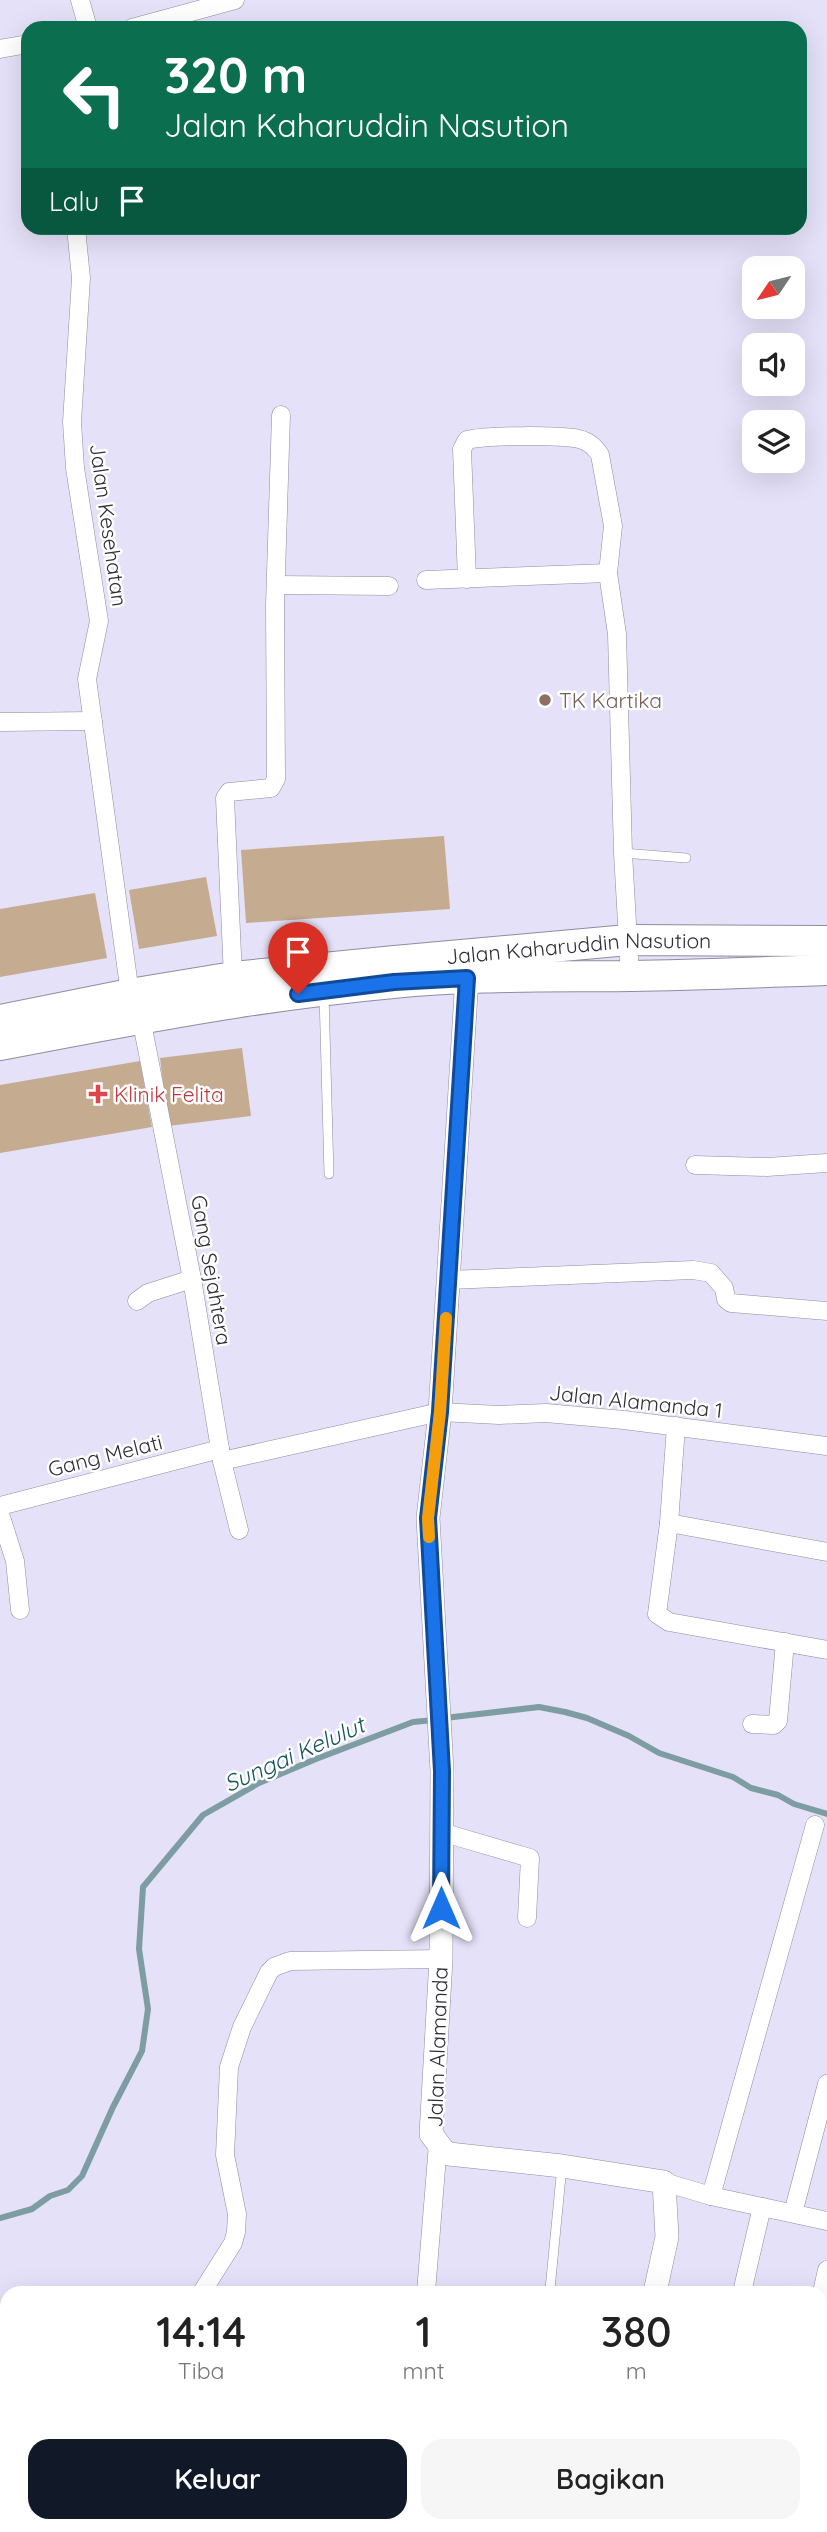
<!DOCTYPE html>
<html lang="id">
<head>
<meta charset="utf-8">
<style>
  :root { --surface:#fff; --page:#f6f6f6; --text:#222; --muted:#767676; --accent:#111827 }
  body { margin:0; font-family:Quicksand,sans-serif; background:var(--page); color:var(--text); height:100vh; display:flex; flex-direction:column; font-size:26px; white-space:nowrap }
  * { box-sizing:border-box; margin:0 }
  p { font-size:23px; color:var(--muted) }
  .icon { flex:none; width:38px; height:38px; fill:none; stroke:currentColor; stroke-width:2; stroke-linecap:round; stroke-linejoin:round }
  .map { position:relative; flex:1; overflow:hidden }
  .drawer { position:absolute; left:0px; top:2286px; width:828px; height:247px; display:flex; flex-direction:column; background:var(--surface); border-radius:21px 21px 0 0; box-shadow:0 7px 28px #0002 }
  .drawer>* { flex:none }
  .top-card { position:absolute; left:21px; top:21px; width:786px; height:214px; border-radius:21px; box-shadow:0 7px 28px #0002; background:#0b6e4f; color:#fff; overflow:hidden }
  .needle { width:46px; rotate:235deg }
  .controls { position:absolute; left:742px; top:256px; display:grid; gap:14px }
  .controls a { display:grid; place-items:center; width:63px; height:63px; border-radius:14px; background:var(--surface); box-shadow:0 7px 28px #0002; font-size:35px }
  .pin { position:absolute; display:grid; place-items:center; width:60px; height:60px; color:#fff; margin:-72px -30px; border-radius:50% 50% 50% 0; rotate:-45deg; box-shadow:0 0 7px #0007 }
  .pin .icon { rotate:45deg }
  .me { position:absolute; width:77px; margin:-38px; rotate:0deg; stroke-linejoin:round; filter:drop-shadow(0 0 5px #0008) }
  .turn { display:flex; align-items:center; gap:24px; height:147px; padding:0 28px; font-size:32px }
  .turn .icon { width:91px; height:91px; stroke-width:2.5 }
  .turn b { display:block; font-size:49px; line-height:60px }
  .then { display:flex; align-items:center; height:66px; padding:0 28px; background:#0003; gap:14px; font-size:26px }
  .eta { display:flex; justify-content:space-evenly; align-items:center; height:119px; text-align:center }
  .eta b { font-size:42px; font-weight:600; line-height:49px }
  .action { display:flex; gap:14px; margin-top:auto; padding:14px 28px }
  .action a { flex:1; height:80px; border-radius:21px; background:var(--accent); color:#fff; font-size:28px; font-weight:600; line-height:80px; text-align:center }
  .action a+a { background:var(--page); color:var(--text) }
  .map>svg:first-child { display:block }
</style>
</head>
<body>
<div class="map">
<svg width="827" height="2532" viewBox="0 0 827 2532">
  <rect width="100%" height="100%" fill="#e4e1f8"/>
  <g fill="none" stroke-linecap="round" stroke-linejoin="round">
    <g stroke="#7d9da2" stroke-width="6">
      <path d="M445,1718L539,1707L565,1712L587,1718L629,1736L659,1753L733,1777L751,1788L778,1795L794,1804L827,1814"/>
      <path d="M0,2218L32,2209L50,2196L68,2190L82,2176L113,2107L142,2051L148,2009L139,1949L143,1887L203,1815L259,1783L316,1759L413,1722L434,1720"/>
    </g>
  </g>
  <g fill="#c5ab90">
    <path d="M444,836L450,909L246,923L241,850Z"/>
    <path d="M206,877L217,936L139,949L129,890Z"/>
    <path d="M95,893L107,958L0,977V909Z"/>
    <path d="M242,1048L251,1116L168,1126L160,1058Z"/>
    <path d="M140,1061L152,1127L0,1153V1085Z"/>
  </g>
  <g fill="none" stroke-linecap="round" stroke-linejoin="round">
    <g stroke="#8f8ca1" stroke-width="10">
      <g id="service">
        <path d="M623,853L686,858"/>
        <path d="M324,994L329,1174"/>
        <path d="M550,2289L562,2166"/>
      </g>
    </g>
    <g stroke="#8f8ca1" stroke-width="19">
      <g id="minor">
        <path d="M80,0L88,28"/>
        <path d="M132,28L235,0"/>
        <path d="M0,49L28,44"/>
        <path d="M76,228L81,278L72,422L75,468L99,621L87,679L130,994"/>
        <path d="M467,579L462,449L467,440C487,435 559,435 579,439C588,441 595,447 600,455L613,526L608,573L617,634L623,853L630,976"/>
        <path d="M426,580L608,573"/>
        <path d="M278,585L389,586"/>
        <path d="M0,722L93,721"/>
        <path d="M233,977L225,798L229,792L271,788L276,779L275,605L281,415"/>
        <path d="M141,1018L192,1279L222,1461L239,1530"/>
        <path d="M695,1165L767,1167L827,1163"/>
        <path d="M449,1280L693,1270L711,1273L724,1288L726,1299L731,1303L827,1311"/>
        <path d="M137,1301L148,1293L192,1279"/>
        <path d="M676,1426L669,1523L657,1614L669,1622L827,1650"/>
        <path d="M222,1461L440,1412L499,1415L546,1413L624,1420L827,1446"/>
        <path d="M0,1506L220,1449"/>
        <path d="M0,1514L15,1561L20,1610"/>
        <path d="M669,1523L827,1552"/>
        <path d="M752,1724L774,1725L778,1721L785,1642"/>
        <path d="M441,1832L530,1858L527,1918"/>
        <path d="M664,2182L711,2196L827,2221"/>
        <path d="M711,2196L815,1825"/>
        <path d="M793,2213L827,2084"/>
        <path d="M202,2292L233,2243L236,2232L237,2214L225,2155L229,2067L242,2027L269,1972L274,1967L290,1961L441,1959"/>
        <path d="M426,2292L438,2144"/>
        <path d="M742,2292L762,2207"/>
        <path d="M821,2297L827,2270"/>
        <path d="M821,2424L823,2404"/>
        <path d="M821,2445H827"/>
        <path d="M80,2525L84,2532"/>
        <path d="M819,2525V2532"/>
        <path d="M614,2532L615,2525"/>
      </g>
    </g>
    <g stroke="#8f8ca1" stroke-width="24">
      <g id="tertiary">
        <path d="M467,977L440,1412L428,1518L442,1771L441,1959L431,2134L443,2150L449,2154L562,2166L664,2182L667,2237L655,2292"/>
        <path d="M214,2532L227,2525"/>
      </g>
    </g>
    <g stroke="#8f8ca1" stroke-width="32">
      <g id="trunk">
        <path id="s1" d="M0,1020L130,994L233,977L395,961L628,940L827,941"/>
        <path d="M0,1045C130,1020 261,995 393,983C472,975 551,977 631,976C696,975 762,972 827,970"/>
      </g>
    </g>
    <use href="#service" stroke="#fff" stroke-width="9"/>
    <use href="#minor" stroke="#fff" stroke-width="18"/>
    <use href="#tertiary" stroke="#fff" stroke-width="23"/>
    <use href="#trunk" stroke="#fff" stroke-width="30"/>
  </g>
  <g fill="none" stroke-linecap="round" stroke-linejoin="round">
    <g stroke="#114b97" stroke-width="18">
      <path id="route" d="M298,994L394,982L467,978L440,1412L428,1518L442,1771L441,1908"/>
    </g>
    <use href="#route" stroke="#1a73e8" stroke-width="12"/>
    <path stroke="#f59e0b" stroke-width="12" d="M429,1537L428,1518L440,1412L446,1318"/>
  </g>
  <circle fill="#8d6e63" stroke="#fff" stroke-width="2.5" cx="545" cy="700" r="7"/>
  <path fill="#e0444e" stroke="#fff" stroke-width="2.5" d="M94.5 1083.5h7v7h7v7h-7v7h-7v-7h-7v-7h7z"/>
  <g text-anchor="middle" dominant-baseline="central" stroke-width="5" stroke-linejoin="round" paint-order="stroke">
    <g font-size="21" fill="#2f2e36" stroke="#fff">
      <text transform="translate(109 525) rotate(82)">Jalan Kesehatan</text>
      <text stroke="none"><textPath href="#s1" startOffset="584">Jalan Kaharuddin Nasution</textPath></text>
      <text transform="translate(212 1270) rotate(80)">Gang Sejahtera</text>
      <text transform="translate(636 1401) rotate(6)">Jalan Alamanda 1</text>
      <text transform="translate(105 1455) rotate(-14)">Gang Melati</text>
      <text transform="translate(437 2047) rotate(-88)">Jalan Alamanda</text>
    </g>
    <g font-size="21" fill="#785e54" stroke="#fff" text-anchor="start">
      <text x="559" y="700">TK Kartika</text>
    </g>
    <g font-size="21" fill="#be3a42" stroke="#fff" text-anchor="start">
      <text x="114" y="1094">Klinik Felita</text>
    </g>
    <g font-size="23" font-style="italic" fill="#15555b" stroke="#fff">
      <text transform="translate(294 1754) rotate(-24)">Sungai Kelulut</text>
    </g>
  </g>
</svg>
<div class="controls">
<a><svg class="needle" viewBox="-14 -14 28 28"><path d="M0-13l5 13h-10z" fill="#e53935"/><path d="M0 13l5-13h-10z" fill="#767676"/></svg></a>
<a><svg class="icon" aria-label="sound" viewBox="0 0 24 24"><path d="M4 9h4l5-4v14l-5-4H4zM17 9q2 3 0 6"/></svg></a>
<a><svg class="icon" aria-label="layers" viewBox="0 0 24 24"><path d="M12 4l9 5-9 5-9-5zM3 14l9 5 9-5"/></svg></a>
</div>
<div class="pin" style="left:298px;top:994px;background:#d93025"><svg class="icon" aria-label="arrive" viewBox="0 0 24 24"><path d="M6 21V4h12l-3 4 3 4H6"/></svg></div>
<svg class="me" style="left:441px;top:1908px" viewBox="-20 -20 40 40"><path d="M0-17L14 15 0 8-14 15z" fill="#1a73e8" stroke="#fff" stroke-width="4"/></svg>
<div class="top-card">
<div class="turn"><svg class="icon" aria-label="left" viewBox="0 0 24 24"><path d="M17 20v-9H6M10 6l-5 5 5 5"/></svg><div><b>320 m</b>Jalan Kaharuddin Nasution</div></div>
<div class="then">Lalu<svg class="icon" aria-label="arrive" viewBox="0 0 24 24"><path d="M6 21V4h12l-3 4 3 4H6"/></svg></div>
</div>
<section class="drawer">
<div class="eta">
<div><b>14:14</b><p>Tiba</p></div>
<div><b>1</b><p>mnt</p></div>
<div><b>380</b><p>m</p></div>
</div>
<div class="action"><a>Keluar</a><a>Bagikan</a></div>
</section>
</div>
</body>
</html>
